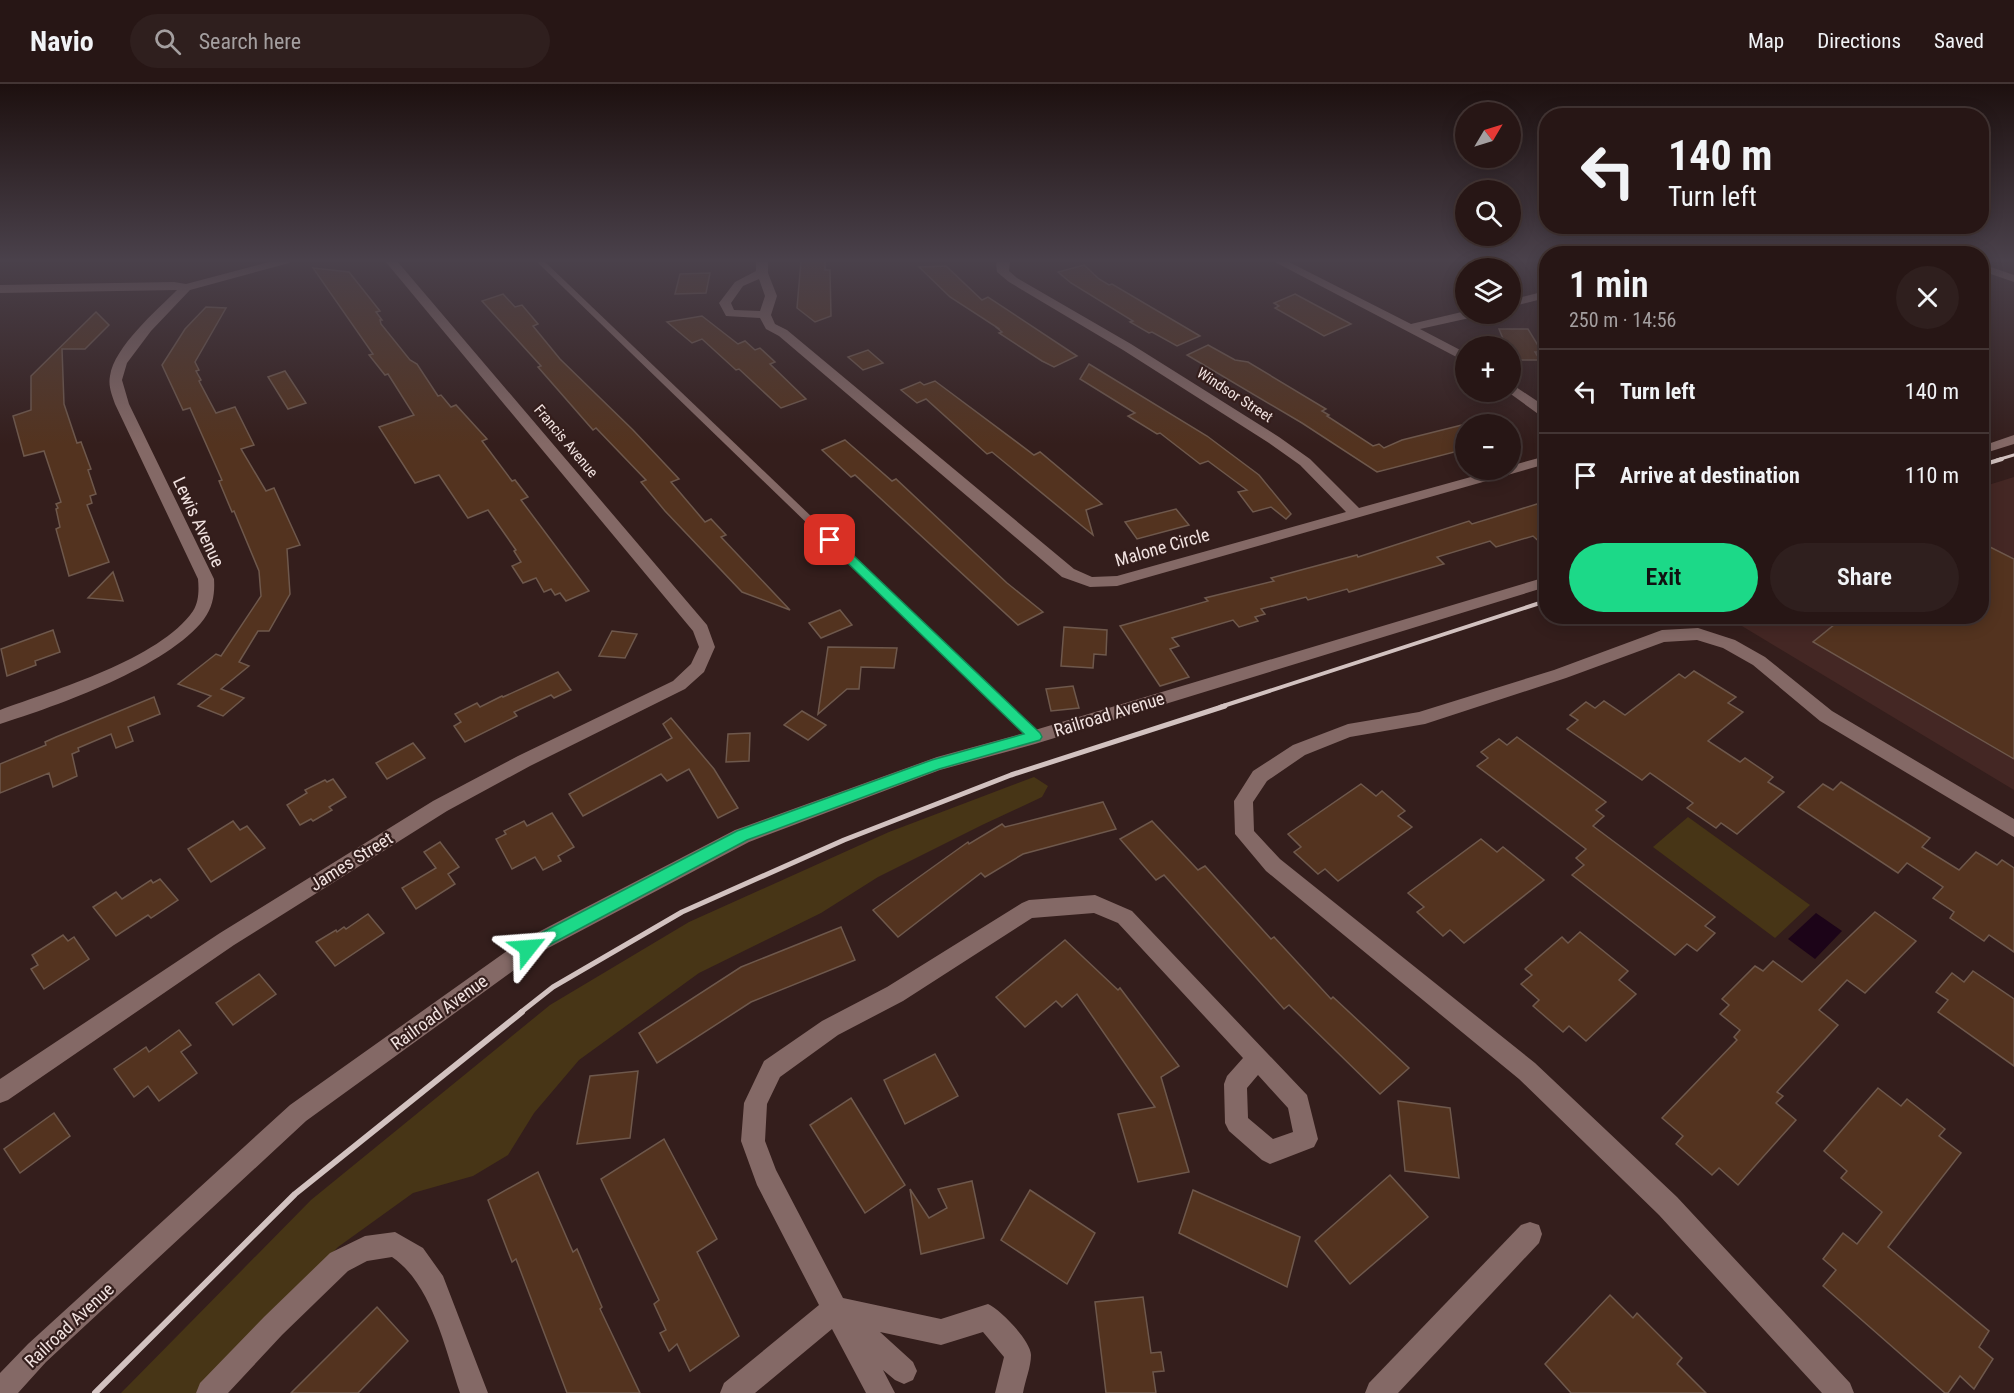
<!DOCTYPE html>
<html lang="en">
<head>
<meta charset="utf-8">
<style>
  :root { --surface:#271615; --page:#2f1f1e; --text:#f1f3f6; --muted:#a49fa0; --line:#433534; --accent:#1cd988 }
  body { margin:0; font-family:"Roboto Condensed",sans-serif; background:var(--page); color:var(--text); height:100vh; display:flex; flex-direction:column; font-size:22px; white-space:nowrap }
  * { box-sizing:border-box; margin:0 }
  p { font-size:20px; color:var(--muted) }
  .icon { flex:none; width:33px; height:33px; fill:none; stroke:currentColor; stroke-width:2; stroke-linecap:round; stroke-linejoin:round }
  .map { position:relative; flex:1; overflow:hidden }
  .panel { position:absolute; left:1539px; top:162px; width:450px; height:378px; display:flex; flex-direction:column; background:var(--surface); border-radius:24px; box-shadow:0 3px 15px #0003,0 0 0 2px var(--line) }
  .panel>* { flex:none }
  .guide { position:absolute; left:1539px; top:24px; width:450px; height:126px; border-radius:24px; box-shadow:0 3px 15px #0003,0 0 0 2px var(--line); background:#271615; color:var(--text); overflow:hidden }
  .needle { width:39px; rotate:52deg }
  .controls { position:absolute; left:1455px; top:18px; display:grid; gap:12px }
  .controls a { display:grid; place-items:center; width:66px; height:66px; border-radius:50%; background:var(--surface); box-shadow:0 3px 15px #0003,0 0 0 2px var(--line); font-size:30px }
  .pin { position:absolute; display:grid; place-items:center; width:51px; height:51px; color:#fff; margin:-26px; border-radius:12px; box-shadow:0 3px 9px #0006 }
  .me { position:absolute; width:66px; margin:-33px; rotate:62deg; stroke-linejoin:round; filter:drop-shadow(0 0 4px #0008) }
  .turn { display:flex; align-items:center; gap:21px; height:126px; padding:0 30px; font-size:27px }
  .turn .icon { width:78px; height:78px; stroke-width:2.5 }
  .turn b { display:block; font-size:42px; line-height:51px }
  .round { display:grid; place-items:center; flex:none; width:63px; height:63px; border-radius:32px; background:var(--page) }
  .summary { display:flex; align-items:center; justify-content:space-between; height:102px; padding:0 30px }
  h1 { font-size:36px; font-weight:600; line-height:45px }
  .action { display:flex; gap:12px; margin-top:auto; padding:12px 30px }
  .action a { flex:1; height:69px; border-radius:36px; background:var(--accent); color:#111; font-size:24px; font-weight:600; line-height:69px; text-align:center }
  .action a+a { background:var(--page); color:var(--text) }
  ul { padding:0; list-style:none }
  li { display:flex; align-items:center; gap:18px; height:84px; padding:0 30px; border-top:2px solid var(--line) }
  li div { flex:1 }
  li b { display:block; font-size:22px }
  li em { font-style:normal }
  header { display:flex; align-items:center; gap:36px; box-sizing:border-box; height:84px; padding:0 30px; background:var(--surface); border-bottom:2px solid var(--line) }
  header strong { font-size:28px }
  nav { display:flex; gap:33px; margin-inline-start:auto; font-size:21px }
  .search { width:420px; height:54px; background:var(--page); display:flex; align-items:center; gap:15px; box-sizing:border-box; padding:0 21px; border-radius:33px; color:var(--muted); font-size:22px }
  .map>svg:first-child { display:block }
</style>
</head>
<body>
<header>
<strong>Navio</strong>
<div class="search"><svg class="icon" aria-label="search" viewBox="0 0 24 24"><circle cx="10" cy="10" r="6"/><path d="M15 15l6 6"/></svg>Search here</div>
<nav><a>Map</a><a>Directions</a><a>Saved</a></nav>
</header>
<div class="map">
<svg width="2014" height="1309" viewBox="0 0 2014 1309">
  <rect width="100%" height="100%" fill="#341e1c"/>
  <path fill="#442724" d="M2014,393V706L1727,533L1982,532V403Z"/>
  <g fill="#473516">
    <path d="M1034,693L1048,702L1042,713L982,741L878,793L821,829L699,889L579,976L534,1029L508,1071L473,1092L413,1109L338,1163L200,1309H121L311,1116L550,921L689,838L889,748Z"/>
    <path d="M1688,733L1810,821L1775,854L1653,763Z"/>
  </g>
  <path fill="#1c0418" d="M1816,829L1842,847L1815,875L1788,855Z"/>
  <g fill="#53331f" stroke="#6e584c" stroke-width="1.5">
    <path d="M801,177H825V186H830L831,232L815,238L797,224Z"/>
    <path d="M1084,181L1099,195L1109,201L1112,200L1200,252L1177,262L1152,248L1149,249L1130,238L1133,237L1071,199L1058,188Z"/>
    <path d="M946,182L982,216L988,213L1077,272L1054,283L1042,277L999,249L1002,248L997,244H998L950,213L919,183Z"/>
    <path d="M313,184L349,188L380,227L376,228L382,236H380L381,240L410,276L417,280L438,312L441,311L451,323L456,321L487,355L482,357L512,397L515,396L528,413L521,416L589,507L566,517L560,509L555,511L551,505L544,508L536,494L523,499L512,482L521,478L514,467L516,466L488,426L468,434L439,391L415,399L379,343L414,331L388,290L385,291L369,271L373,270Z"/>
    <path d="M710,189L706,209L675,210L680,190Z"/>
    <path d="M503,210L515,223L522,221L538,240L533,242L560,275L633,346L679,395L671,398L705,438L711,435L726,451L721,453L790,526L742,508L665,427L641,398L646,396L596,344L593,346L538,283L541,282L482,217Z"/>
    <path d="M1295,210L1351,240L1324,252L1275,224L1279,222L1274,219Z"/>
    <path d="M206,223L226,224L195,278L199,286L196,287L201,296L199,297L216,329L235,323L254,361L241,365L266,407L274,404L300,461L287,465L290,510L269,547H258L239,578L249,582L221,605L244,614L223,632L198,622L211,612L178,600L216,570L221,572L261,512L259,487L234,427L232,428L219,397L222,396L190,324L183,326L162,281L185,245Z"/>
    <path d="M96,228L109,241L85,265H62L64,320L77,359L81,358L91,385L88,386L96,410L90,412L92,419L87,421L109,478L69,492L56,445L60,443L56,425L58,424L56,420L61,418L44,367L24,372L13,332L31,326V292Z"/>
    <path d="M702,232L738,260L745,257L755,266L760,264L775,278L770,280L806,315L781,324L739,285L736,286L702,255L692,259L667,238Z"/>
    <path d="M1499,245H1528L1542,268H1535L1540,276H1514L1510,270V262H1506Z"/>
    <path d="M1208,261L1235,276L1248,278L1326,325L1322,327L1329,331L1327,332L1373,362L1379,360L1384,364L1402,356L1466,340V365L1377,388L1302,339L1187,271Z"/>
    <path d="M868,266L883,279L863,286L848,273Z"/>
    <path d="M1089,280L1207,352L1259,391L1291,430L1286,435L1271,423L1253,428L1238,408L1247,406L1208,377L1200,380L1160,349L1157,350L1128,332L1135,329L1080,295Z"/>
    <path d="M285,287L306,319L288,325L268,293Z"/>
    <path d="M935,297L1034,371L1040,368L1102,420L1086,426L1093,451L992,368L987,370L926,315L917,319L901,306L920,298L924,301Z"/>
    <path d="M845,356L892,397L896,395L1007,499L1043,528L1018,541L855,391L851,393L822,366Z"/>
    <path d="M1537,420H1546V464L1533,452L1496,463L1490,457L1437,473L1444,480L1420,487L1349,508L1347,505L1308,516L1306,513L1261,525L1265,530L1255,533L1258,537L1239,543L1233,536L1172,554L1179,562L1170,565L1189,593L1160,602L1120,542L1208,517L1205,514L1274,497L1271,494L1357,471L1358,473L1469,437L1472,440Z"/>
    <path d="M1176,425L1189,441L1137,455L1125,438Z"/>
    <path d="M1982,459L2014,475V675L1813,558L1845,532H1982Z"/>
    <path d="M113,488L123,517L88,514Z"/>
    <path d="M840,526L852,541L821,554L809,539Z"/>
    <path d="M1064,543L1107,546L1106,571L1094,570L1093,584L1061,582Z"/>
    <path d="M53,546L60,568L35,577L36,581L7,592L1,565Z"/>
    <path d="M612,547L637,550L625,574L599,572Z"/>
    <path d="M828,563L897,564L894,584L861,583L859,605H847L818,630Z"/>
    <path d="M1694,587L1736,613L1728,619L1743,628L1708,657L1740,678L1745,674L1773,693L1768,698L1784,708L1737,750L1721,739L1716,744L1687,724L1693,719L1650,689L1642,696L1567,645L1578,636L1570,631L1586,618L1595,624L1604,617L1625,631L1679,590L1685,594Z"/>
    <path d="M558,588L571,606L554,614L551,611L514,628L517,632L465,658L454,642L461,638L455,630L477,619L480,623L502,612L503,613Z"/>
    <path d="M1073,602L1079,624L1051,627L1046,605Z"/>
    <path d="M154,613L160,630L128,643L133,657L116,664L111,650L78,664L79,667L72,670L77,692L53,703L49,689L0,709V680L46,661L45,658L56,653Z"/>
    <path d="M802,627L826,641L808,656L784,641Z"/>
    <path d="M671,634L714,685L738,724L718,734L689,685L667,697L661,690L583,732L569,710L672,654L663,640Z"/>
    <path d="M750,649L749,677L726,678L728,650Z"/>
    <path d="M1517,653L1606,718L1596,726L1604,732L1593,742L1715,833L1705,842L1715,849L1697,867L1687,860L1675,871L1572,791L1584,781L1576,774L1586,765L1477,682L1488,674L1481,668L1499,655L1507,661Z"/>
    <path d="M413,659L425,674L387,695L376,679Z"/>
    <path d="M333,695L346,713L329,723L332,726L313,737L311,735L300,741L287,721L307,709L305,706L325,696L327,698Z"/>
    <path d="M1841,698L1930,754L1922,763L1959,786L1976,768L1997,781L2002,776L2014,784V868L1989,851L1984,857L1950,834L1954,828L1933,814L1943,803L1907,779L1898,789L1798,723L1823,700L1833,706Z"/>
    <path d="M1361,700L1376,712L1382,707L1405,727L1398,732L1412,743L1338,797L1325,785L1318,790L1294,768L1301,763L1288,750Z"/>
    <path d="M1103,718L1116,745L1023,770L985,793L981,789L898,853L873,826L968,758L969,760L1002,740L1005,743Z"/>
    <path d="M552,729L574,763L558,772L561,777L543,786L535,773L512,785L496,755L506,750L504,747L524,737L527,742Z"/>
    <path d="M233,737L240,746L247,742L265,764L211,798L188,765Z"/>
    <path d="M1152,737L1198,786L1205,782L1271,855L1274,853L1331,915L1333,913L1409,984L1380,1010L1289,921L1284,925L1164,791L1156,796L1120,755Z"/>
    <path d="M1481,755L1497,768L1503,763L1544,796L1464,859L1450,846L1443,852L1417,828L1424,823L1408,809Z"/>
    <path d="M440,758L459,783L448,790L455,800L416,825L402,804L436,784L424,768Z"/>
    <path d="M160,795L178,816L151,834L148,831L116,852L93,823L116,808L122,815L151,796L153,799Z"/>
    <path d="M1875,828L1916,857L1865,909L1847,896L1819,926L1838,941L1777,1008L1783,1012L1776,1019L1796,1036L1738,1101L1719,1084L1712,1091L1676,1060L1683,1052L1662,1034L1737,956L1734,953L1740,946L1720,930L1729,921L1722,915L1755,882L1763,887L1773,877L1802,898Z"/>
    <path d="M368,830L384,849L335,882L316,858L336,846L337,848L344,843L346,845Z"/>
    <path d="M841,843L855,876L751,918L657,979L639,949L741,883Z"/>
    <path d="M1580,848L1628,887L1619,896L1636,910L1586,957L1569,942L1563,948L1533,922L1539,916L1521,900L1532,891L1525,885L1562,853L1568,859Z"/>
    <path d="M63,851L68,857L74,853L89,875L44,905L31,885L38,881L32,871Z"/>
    <path d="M1065,856L1118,906L1120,904L1179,982L1161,993L1189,1088L1138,1098L1118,1030L1155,1023L1077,910L1062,923L1056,917L1025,943L996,913Z"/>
    <path d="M1973,887L2014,915V982L1938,928L1948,916L1936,908L1952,889L1964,898Z"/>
    <path d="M259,890L276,910L233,941L216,919Z"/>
    <path d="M179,946L191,961L181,968L197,989L159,1017L148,1002L134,1013L114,985L146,963L149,968Z"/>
    <path d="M935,970L958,1012L905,1040L884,996Z"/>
    <path d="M638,987L630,1054L577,1060L590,992Z"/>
    <path d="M1878,1004L1901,1022L1907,1015L1945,1045L1939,1052L1961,1069L1888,1163L1989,1247L1979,1263L1993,1275L1974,1305L1960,1292L1948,1309H1945L1823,1202L1836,1186L1823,1175L1843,1149L1857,1160L1882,1128L1841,1094L1847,1087L1824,1067Z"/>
    <path d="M851,1014L905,1101L865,1129L810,1041Z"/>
    <path d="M1398,1017L1450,1024L1459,1094L1405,1087Z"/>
    <path d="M54,1029L70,1052L20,1089L4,1065Z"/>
    <path d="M664,1055L717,1155L697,1168L739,1252L690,1287L677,1260L669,1267L660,1249L666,1246L654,1220L659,1216L601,1095Z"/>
    <path d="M538,1088L573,1168L577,1165L602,1223L600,1225L640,1309H567L516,1175L512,1178L488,1116Z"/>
    <path d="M1390,1091L1428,1133L1350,1200L1315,1157Z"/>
    <path d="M972,1097L984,1154L921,1170L910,1105L929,1134L947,1124L938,1105Z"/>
    <path d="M1030,1106L1095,1149L1067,1200L1001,1156Z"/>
    <path d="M1193,1106L1300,1153L1287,1203L1179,1149Z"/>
    <path d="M1610,1211L1633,1234L1637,1229L1682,1274L1677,1280L1706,1309H1571L1545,1280Z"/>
    <path d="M1143,1213L1151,1269L1161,1268L1164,1287L1153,1288L1156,1309H1106L1095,1218Z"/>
    <path d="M377,1223L408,1257L358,1309H291Z"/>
  </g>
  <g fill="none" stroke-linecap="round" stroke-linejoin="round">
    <path fill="#846966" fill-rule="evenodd" d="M536,177H544L1039,650L1041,653L1039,656H1031Z"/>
    <g fill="#846966" fill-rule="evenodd">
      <path d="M273,177H291L289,179L190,206L151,247L127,279L122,296L129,320L214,495C215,509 213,523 204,535C169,582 57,622 0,640V626C54,606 160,575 193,527C199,518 199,505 198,495L115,320C112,311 108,302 110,292C114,263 157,226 177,206L0,209V201L174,198L186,200Z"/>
      <path d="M385,177H397L707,541L715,563L704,588L685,605L530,682L447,727L234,861L8,1016L0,1019V995L220,849L433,717L518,672L673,597L691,580L699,563L693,547Z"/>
      <path d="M756,177H768V189L777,212L771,231L775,240L787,246L1074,485L1092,493L1117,492L1346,428L1300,381L1269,359L1123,266L1009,198L997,188L996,180L998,177H1010L1009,187L1017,194L1131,260L1279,353L1310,375L1359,424L1496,386H1510V382L1546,372V380L1117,502L1090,503L1062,493L779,252L766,245L760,234L726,232L719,219L735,198L756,187ZM759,195L765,212L760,227L734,226L731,219L743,202Z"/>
      <path d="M1273,177H1287L1411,240L1466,227V230H1476L1474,233L1420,245L1466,269V278Z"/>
      <path d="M1982,180L2014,191V198L1982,187Z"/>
      <path d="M1546,207V214L1510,223V216Z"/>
      <path d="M1510,299L1546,323V333L1541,332L1508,308H1510Z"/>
      <path d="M2014,351V360L1982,370V362Z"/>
      <path d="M1546,493V503L1035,660L940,686L749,758L535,871L306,1037L46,1278L18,1309H0V1289L28,1260L290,1021L521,857L735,746L937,673L1035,646Z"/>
      <path d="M1698,544L1735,556L1765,573L1832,627L2014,735V753L1820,637L1753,581L1723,564L1697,556L1664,558L1566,594L1425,640L1350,653L1305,671L1267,697L1253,718L1254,747L1280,775L1535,979L1677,1113L1850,1299L1854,1309H1822L1659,1131L1519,995L1266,787L1235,750L1234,717L1253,687L1293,661L1348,640L1419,628L1554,586L1662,546Z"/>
      <path d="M1095,811L1132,827L1307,1011L1318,1055L1314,1063L1270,1080L1262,1076L1229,1047L1225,1039L1224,1000L1227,992L1243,974L1118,839L1094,829L1032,834L903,917L838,951L780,993L767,1020L765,1057L776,1086L843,1214L941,1235L988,1220C1000,1225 1031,1257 1031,1271C1031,1283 1025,1297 1023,1309H995L1004,1273L983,1248L941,1261L880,1248L913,1278L917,1287L913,1296L904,1300L895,1296L883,1286L895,1309H866L832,1245L755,1309H720L724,1299L819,1221L757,1101L741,1057L744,1019L764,977L822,937L887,903L1022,819L1029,816ZM1258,991L1288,1024L1293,1048L1273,1055L1248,1034L1247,1004Z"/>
      <path d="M1530,1138L1539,1141L1542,1150L1539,1159L1398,1309H1365L1369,1299L1521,1141Z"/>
      <path d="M395,1148L423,1164L443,1192L488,1309H460C445,1265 432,1200 392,1173L367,1177L348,1187L282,1251L228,1309H196L200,1299L264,1233L330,1169L365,1152Z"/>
    </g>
    <path stroke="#d2c2c0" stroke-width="3" d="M1997,376L2014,371"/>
    <g stroke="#d2c2c0" stroke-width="4">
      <path d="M1982,381L2002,375"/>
      <path d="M1220,623L1546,517"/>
    </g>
    <path stroke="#d2c2c0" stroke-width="5" d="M520,929L553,903L682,828L844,756L1011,691L1225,622"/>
    <path stroke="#d2c2c0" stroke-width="6" d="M95,1309L295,1110L522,928"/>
  </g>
  <linearGradient id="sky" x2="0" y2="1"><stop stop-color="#1d100f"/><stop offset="0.49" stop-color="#4a414b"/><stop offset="1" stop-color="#4a414b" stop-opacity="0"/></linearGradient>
  <rect width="2014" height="360" fill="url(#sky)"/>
  <path fill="#1cd988" stroke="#128d58" stroke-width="1.5" d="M830,452L834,453L1040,649L1042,653L1040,656L939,685L747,756L534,869L528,871L522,869L520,864L522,859L737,747L932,676L1024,650L826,458L824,456Z"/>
  <g text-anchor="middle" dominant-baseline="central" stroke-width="4.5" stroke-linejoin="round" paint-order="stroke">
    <g font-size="15" fill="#f1e2e0" stroke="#341e1c">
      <text transform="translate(1235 311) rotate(33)">Windsor Street</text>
      <text transform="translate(566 357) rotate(50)">Francis Avenue</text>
    </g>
    <g font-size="18" fill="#f1e2e0" stroke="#341e1c">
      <text transform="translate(199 438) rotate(65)">Lewis Avenue</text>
      <text transform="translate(1162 463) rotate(-16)">Malone Circle</text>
      <text transform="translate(1109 630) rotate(-17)">Railroad Avenue</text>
      <text transform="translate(351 777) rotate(-32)">James Street</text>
      <text transform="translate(439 928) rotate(-36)">Railroad Avenue</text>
      <text transform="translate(69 1241) rotate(-43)">Railroad Avenue</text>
    </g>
  </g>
</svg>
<div class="controls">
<a><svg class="needle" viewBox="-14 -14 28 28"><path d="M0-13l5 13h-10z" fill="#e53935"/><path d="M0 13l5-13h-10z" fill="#a49fa0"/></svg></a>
<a><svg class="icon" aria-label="search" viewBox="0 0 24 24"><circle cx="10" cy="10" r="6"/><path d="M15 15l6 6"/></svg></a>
<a><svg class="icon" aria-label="layers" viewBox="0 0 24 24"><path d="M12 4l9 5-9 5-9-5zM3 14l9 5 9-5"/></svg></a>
<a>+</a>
<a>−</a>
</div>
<div class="pin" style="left:830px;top:456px;background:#d93025"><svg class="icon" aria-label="arrive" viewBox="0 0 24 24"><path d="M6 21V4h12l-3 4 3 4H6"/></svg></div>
<svg class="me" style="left:528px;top:864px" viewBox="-20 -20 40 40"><path d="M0-17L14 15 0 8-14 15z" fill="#1cd988" stroke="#fff" stroke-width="4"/></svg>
<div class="guide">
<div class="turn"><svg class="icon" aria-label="left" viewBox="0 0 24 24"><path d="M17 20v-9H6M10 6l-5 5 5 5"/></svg><div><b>140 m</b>Turn left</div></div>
</div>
<section class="panel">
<div class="summary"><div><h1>1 min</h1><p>250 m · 14:56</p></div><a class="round"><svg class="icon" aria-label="close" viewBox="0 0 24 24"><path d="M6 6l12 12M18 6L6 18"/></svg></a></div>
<ul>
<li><svg class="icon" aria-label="left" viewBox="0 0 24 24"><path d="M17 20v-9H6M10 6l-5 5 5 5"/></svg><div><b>Turn left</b></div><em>140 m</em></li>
<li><svg class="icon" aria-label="arrive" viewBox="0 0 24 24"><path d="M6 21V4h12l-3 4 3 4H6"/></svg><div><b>Arrive at destination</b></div><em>110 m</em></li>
</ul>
<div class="action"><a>Exit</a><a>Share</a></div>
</section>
</div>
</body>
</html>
